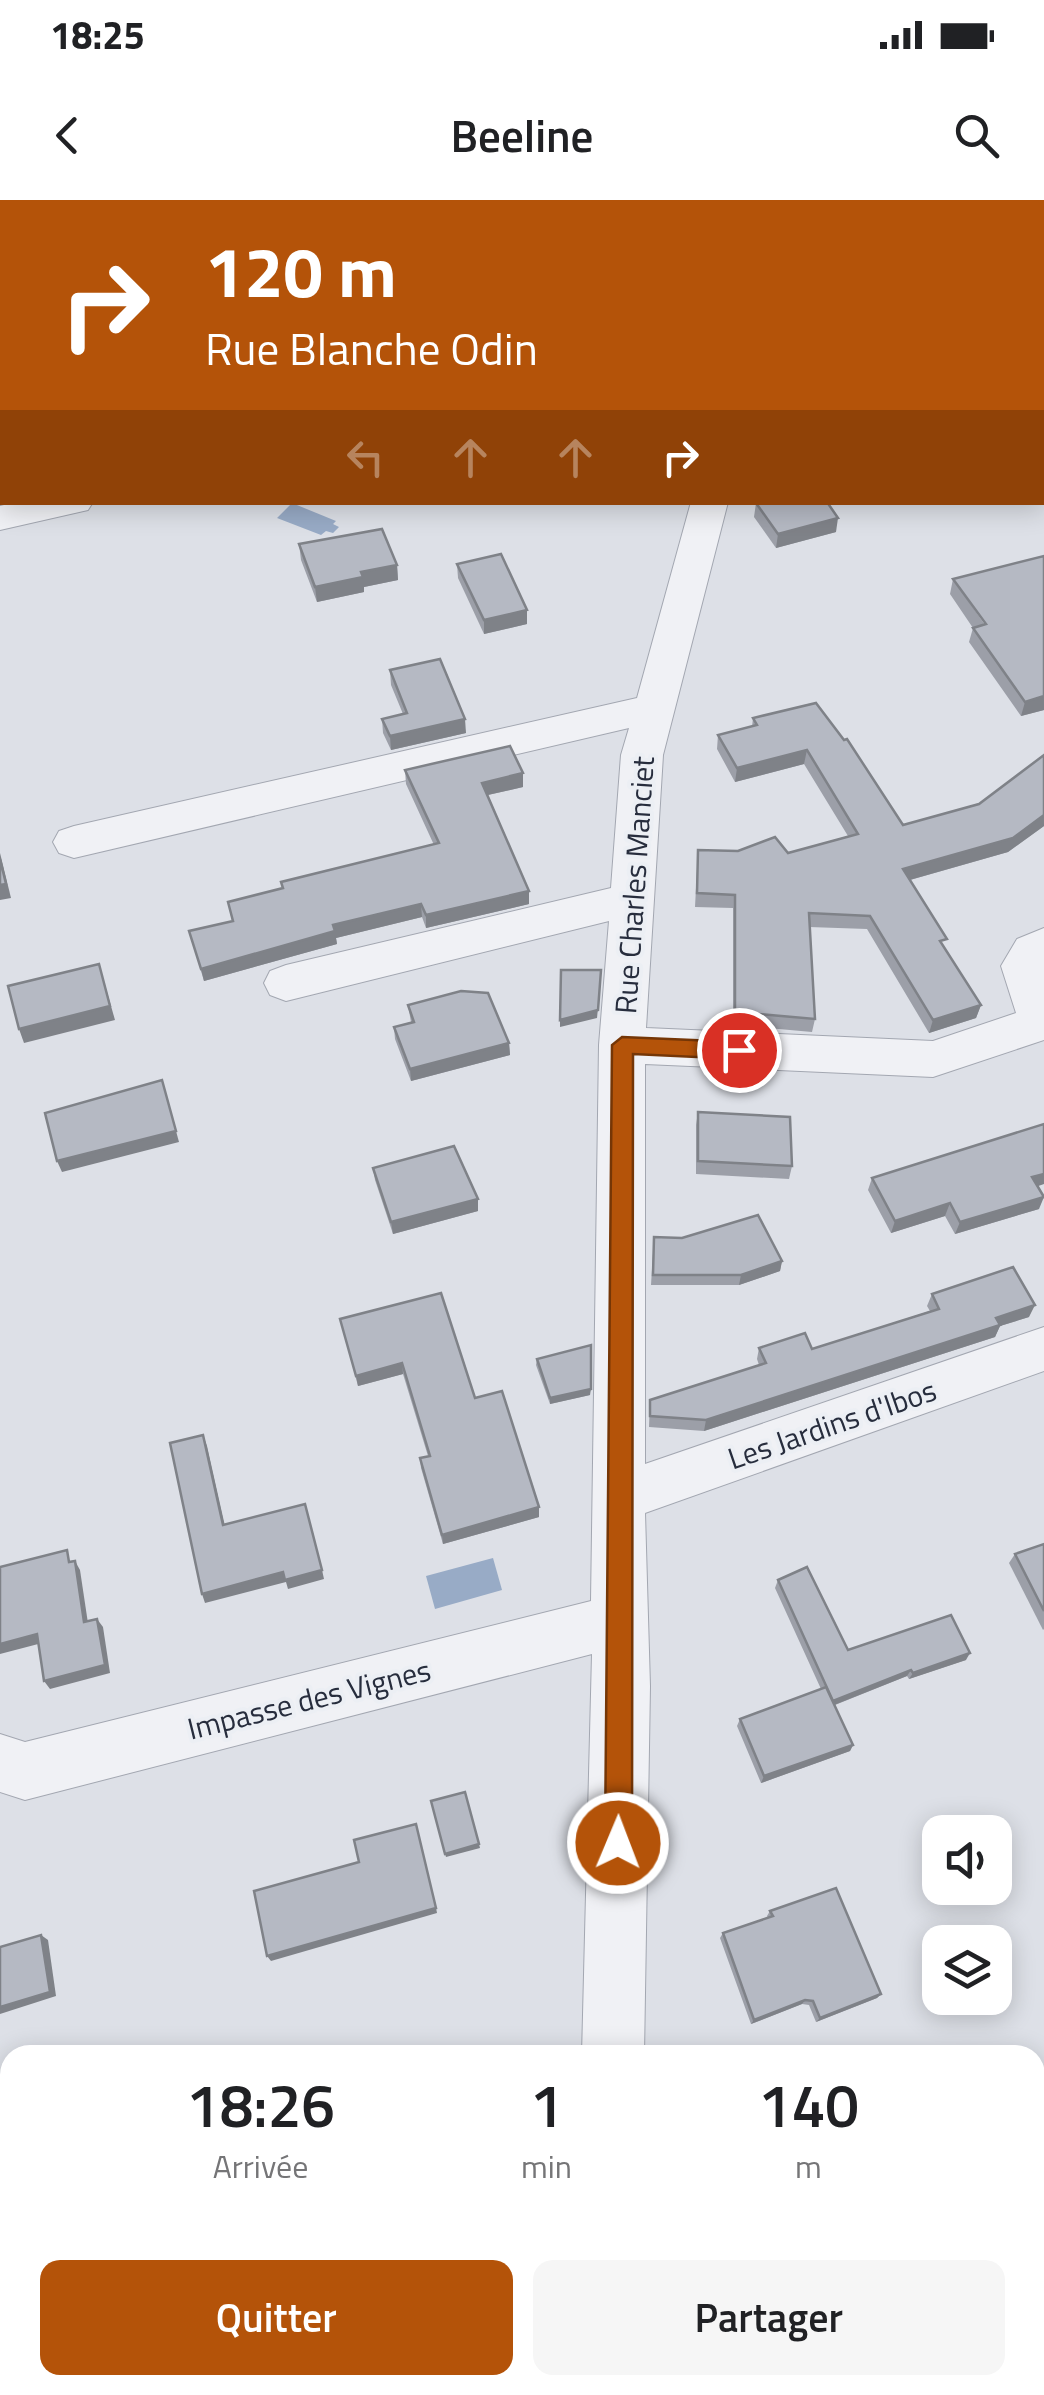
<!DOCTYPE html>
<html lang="fr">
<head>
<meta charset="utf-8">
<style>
  :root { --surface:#fff; --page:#f6f6f6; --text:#202124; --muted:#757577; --accent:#b45309 }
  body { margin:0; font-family:"Titillium Web",sans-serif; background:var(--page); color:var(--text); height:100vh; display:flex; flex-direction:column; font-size:38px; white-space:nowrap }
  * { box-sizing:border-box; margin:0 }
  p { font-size:32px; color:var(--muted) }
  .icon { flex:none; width:55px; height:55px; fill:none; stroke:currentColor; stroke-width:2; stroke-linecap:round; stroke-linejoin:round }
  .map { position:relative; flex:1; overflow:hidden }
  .sheet { position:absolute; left:0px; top:1845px; width:1045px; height:350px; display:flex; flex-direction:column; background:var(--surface); border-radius:30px 30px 0 0; box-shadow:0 5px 25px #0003 }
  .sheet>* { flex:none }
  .hud { position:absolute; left:0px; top:0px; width:1045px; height:305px; box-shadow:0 5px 25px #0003; background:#b45309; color:#fff; overflow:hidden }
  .controls { position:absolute; left:922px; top:1615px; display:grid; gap:20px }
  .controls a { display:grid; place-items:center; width:90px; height:90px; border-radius:20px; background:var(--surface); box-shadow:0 5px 25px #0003; font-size:50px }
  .pin { position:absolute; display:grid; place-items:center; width:85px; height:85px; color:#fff; margin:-42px; border:5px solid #fff; border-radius:50%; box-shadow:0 2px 10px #0007 }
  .me { position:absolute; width:110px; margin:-55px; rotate:1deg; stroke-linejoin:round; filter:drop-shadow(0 0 8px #0008) }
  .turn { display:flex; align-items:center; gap:35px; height:210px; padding:0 40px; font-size:45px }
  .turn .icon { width:130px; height:130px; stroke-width:2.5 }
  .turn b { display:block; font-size:70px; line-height:85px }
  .lanes { display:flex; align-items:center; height:95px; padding:0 40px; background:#0003; justify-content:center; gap:50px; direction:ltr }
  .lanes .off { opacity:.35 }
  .eta { display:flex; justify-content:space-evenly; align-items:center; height:170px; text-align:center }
  .eta b { font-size:60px; font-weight:600; line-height:70px }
  .action { display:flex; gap:20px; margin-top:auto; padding:20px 40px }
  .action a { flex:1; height:115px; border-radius:20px; background:var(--accent); color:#fff; font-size:40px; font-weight:600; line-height:115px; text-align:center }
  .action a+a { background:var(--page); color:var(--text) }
  .status { display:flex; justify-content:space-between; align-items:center; height:70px; padding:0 50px; background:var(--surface); direction:ltr }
  .status svg { height:28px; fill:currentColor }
  header { display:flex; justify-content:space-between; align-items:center; height:130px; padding:0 40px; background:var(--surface); font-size:45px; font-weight:600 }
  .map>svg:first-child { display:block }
</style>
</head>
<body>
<div class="status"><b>18:25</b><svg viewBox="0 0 49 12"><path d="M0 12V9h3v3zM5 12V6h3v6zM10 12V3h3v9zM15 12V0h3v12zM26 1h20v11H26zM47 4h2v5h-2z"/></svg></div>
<header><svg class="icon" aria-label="back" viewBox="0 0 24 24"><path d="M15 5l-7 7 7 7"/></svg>Beeline<svg class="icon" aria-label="search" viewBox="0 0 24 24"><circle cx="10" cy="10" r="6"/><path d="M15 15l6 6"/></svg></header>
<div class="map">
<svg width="1044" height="2195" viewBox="0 0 1044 2195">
  <rect width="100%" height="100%" fill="#dde0e7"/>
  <g fill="#98abc6">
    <path d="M292,303L336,321L333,324L339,327L333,333L326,331L321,335L277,318Z"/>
    <path d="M493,1358L502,1390L435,1409L426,1376Z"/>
  </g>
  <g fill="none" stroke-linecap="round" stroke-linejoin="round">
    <g stroke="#a3a7b1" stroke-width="2">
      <g id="minor">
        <rect x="776" y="0" width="32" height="2"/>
        <path d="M16,302H93L88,310L0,330V306Z"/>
        <path d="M691,302H728L663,555L646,828L933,841L1016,813L1001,766L1017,739L1044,728V840L933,877L645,864V1264L1044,1127V1171L645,1313L650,1486L644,1855H582L592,1454L25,1600L0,1592V1534L25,1542L591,1401L599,845L609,721L286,801L270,795L264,783L270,771L286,765L611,688L621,555L629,528L74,658L59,653L53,642L59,631L74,626L637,498Z"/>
        <path d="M571,2185H639L638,2195H570Z"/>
      </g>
    </g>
    <use href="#minor" fill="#f0f1f5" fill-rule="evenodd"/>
  </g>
  <g fill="#9c9fa8">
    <path d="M975,0H1044V63L1042,64V2H981Z"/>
    <path d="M756,303L836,332L776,348L754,317Z"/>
    <path d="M299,344L397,365L398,380L364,387V392L317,402L301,360Z"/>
    <path d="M457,364L527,410V424L484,434L458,378Z"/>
    <path d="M953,379L1044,510L1021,516L969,442L973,428L950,394Z"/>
    <path d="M390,470L466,533L391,550L383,533L382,519L403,514L391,485Z"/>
    <path d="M816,503L903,625L979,604L1044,555V626L1008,652L910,680L944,747L981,805L976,818L929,833L867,729L809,727L815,819L812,832L733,825V708L695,707L698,650L788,653L848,636L804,564L735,582L717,549L718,535L752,527L753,518Z"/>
    <path d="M405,570L523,587L488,595L529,691V704L426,728L422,717L336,738L337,744L204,781L189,731L232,721L228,702L282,688L281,682L434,645L406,584Z"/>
    <path d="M408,805L509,843L510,855L411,881L395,839L394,827L411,822Z"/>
    <path d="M698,912L792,966L789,979L696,974V925Z"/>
    <path d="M373,968L478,1011L393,1034L375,980Z"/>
    <path d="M872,978L1038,986L1039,1009L955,1034L945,1016L891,1033L868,990Z"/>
    <path d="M654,1037L682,1038L782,1061L780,1071L739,1085H651Z"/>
    <path d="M932,1094L1029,1117L1000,1126L995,1137L704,1231L649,1227L650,1200L759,1165L757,1159L759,1148L812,1149L930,1111L927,1106Z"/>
    <path d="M340,1119L475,1198L539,1317L443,1344L421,1268L420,1258L428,1256L403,1174L358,1186Z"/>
    <path d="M537,1159L590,1195L550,1204L536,1165Z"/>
    <path d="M1044,1344V1429L1043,1430L1009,1363L1015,1354Z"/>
    <path d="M778,1380L848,1450L966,1460L909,1479L907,1476L835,1505L853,1545L850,1551L761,1583L737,1526L740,1519L821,1489L775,1388Z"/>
    <path d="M770,1711L881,1794L877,1798L816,1822L809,1805L802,1804L751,1824L720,1738L723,1733L768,1718L767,1716Z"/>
  </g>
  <g fill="#7f8288">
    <path d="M377,0H446L432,2H377Z"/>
    <path d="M838,318L836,332L776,348L778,334Z"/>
    <path d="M397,365L398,380L364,387V392L317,402L315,387L361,372Z"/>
    <path d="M527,410V424L484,434V420Z"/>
    <path d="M1044,496V510L1021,516L1025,502Z"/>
    <path d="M465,519L466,533L391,550L390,536Z"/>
    <path d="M807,550L804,564L735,582L737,568Z"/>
    <path d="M523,573V587L483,596L482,583Z"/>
    <path d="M1044,615V626L1008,652L899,683L903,669Z"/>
    <path d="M0,653L11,698L0,700Z"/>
    <path d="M529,691V704L426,728V715Z"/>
    <path d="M421,704L422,717L336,738L337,744L204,781L201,769L333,725Z"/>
    <path d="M99,764L115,820L24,843L19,829Z"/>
    <path d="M601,778L597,818L560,827V820Z"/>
    <path d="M981,805L976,818L929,833L933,820Z"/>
    <path d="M509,843L510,855L411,881L410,869Z"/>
    <path d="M162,880L179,942L62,972L57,961Z"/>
    <path d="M1044,974V984L1027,990L1032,977Z"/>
    <path d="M1044,997L1039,1009L955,1034L960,1022Z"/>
    <path d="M478,999V1011L393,1034L391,1022Z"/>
    <path d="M950,1003L945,1016L891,1033L895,1021Z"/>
    <path d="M782,1061L780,1071L739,1085L741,1075Z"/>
    <path d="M1035,1105L1029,1117L1000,1126L995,1137L704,1231L706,1220Z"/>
    <path d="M402,1163L403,1174L358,1186L356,1176Z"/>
    <path d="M591,1189L590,1195L550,1204V1198Z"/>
    <path d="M203,1235L207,1246L227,1335L223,1325Z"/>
    <path d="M539,1307V1317L443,1344L442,1335Z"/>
    <path d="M75,1361L80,1370L89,1430L84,1422Z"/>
    <path d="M322,1370L324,1379L288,1389L286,1382L205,1403L202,1394L283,1372Z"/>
    <path d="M97,1419L103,1427L110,1473L50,1489L44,1481Z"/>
    <path d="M37,1434L42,1443L0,1454V1444Z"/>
    <path d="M970,1453L966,1460L909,1479L913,1473Z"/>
    <path d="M911,1470L907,1476L829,1507L832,1501Z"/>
    <path d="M853,1545L850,1551L761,1583L764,1576Z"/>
    <path d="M479,1644L480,1648L446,1657L445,1654Z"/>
    <path d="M436,1708L437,1713L271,1761L267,1756Z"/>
    <path d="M41,1735L48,1740L56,1796L0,1814V1807Z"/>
    <path d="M881,1794L877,1798L816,1822L820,1818Z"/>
    <path d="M805,1800L802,1804L751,1824L754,1820Z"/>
  </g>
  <g fill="#b5b9c3" stroke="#7f8288" stroke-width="2.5">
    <path d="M567,0H689L690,2H568Z"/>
    <path d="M998,0H1044V49L1042,48V2H1001Z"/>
    <path d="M827,302L838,318L778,334L756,303Z"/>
    <path d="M382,329L397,365L361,372L363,377L315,387L299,344Z"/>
    <path d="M501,354L527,410L484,420L457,364Z"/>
    <path d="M1044,356V496L1025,502L973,428L986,424L953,379Z"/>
    <path d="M440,459L465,519L390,536L382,519L407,513L390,470Z"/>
    <path d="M816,503L844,540L847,539L903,625L979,604L1044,555V615L1013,638L903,669L947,739L940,741L981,805L933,820L870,716L809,713L815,819L735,812V695L697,693L698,650L738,651L775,637L788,653L858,634L807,550L737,568L718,535L757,525L753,518Z"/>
    <path d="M510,546L523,573L482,583L529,691L426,715L421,704L333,725L335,731L201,769L189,731L233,721L228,702L283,688L281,682L439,643L405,570Z"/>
    <path d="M0,659L6,684L0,685Z"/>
    <path d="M99,764L110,806L19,829L8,786Z"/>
    <path d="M561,770H601L598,810L560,820Z"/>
    <path d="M461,791L488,793L509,843L410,869L394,827L414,822L408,805Z"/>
    <path d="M162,880L176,931L57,961L45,913Z"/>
    <path d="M698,912L790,917L792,966L698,961Z"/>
    <path d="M1044,924V974L1032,977L1044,997L960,1022L950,1003L895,1021L872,978Z"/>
    <path d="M454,946L478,999L391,1022L373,968Z"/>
    <path d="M758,1015L782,1061L741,1075H653L654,1037L682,1038Z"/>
    <path d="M1013,1067L1035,1105L996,1118L1000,1125L706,1220L650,1216V1200L766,1163L759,1148L805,1133L812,1149L939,1109L932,1094Z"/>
    <path d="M441,1093L475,1198L502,1191L539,1307L442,1335L420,1258L430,1256L402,1163L356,1176L340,1119Z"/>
    <path d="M591,1145V1189L550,1198L537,1159Z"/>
    <path d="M203,1235L223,1325L305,1304L322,1370L285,1380L283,1372L202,1394L170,1243Z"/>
    <path d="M1044,1344V1411L1015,1354Z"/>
    <path d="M67,1350L69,1362L75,1361L84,1422L97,1419L105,1465L44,1481L37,1434L0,1444V1367Z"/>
    <path d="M807,1367L848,1450L951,1415L970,1453L913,1473L911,1470L833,1501L778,1380Z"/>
    <path d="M826,1487L853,1545L764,1576L740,1519Z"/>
    <path d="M465,1592L479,1644L445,1654L431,1601Z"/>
    <path d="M416,1624L436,1708L267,1756L254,1691L359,1662L354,1640Z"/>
    <path d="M836,1688L881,1794L820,1818L813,1801L805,1800L754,1820L723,1733L773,1716L770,1711Z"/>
    <path d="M41,1735L50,1792L0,1807V1747Z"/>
    <path d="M209,2185H245L247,2195H186V2193Z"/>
  </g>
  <path fill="#b45309" stroke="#753606" stroke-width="2.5" d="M622,837L739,842L749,850L739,859L633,854L632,1643L628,1652L618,1656L609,1652L605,1643L612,845Z"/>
  <g text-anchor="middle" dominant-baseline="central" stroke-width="8" stroke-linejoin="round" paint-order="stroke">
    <g font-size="30" fill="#272d3d" stroke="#eceff4">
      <text transform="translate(634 685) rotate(-86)">Rue Charles Manciet</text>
      <text transform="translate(832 1224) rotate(-19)">Les Jardins d'Ibos</text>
      <text transform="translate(309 1499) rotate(-14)">Impasse des Vignes</text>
    </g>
  </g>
</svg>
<div class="controls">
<a><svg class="icon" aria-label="sound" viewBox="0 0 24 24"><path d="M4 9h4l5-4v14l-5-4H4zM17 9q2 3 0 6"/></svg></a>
<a><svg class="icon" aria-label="layers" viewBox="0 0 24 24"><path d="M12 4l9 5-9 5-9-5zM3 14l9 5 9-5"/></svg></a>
</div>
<div class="pin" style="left:739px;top:850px;background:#d93025"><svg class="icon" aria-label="arrive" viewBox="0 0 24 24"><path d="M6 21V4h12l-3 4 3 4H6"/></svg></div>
<svg class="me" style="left:618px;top:1643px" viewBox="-20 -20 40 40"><circle r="17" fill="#b45309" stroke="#fff" stroke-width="3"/><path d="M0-11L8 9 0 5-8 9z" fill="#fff"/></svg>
<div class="hud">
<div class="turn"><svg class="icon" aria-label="right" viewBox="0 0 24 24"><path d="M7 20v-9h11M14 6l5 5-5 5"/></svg><div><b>120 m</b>Rue Blanche Odin</div></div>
<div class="lanes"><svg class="icon off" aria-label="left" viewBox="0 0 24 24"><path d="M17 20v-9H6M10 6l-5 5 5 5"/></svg><svg class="icon off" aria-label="ahead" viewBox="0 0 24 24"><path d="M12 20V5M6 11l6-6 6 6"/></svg><svg class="icon off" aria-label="ahead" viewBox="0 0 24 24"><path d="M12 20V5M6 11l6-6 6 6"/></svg><svg class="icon" aria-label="right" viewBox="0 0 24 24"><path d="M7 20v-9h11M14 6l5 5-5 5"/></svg></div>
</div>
<section class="sheet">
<div class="eta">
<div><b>18:26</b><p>Arrivée</p></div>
<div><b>1</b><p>min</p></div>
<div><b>140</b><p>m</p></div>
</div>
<div class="action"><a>Quitter</a><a>Partager</a></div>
</section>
</div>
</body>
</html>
